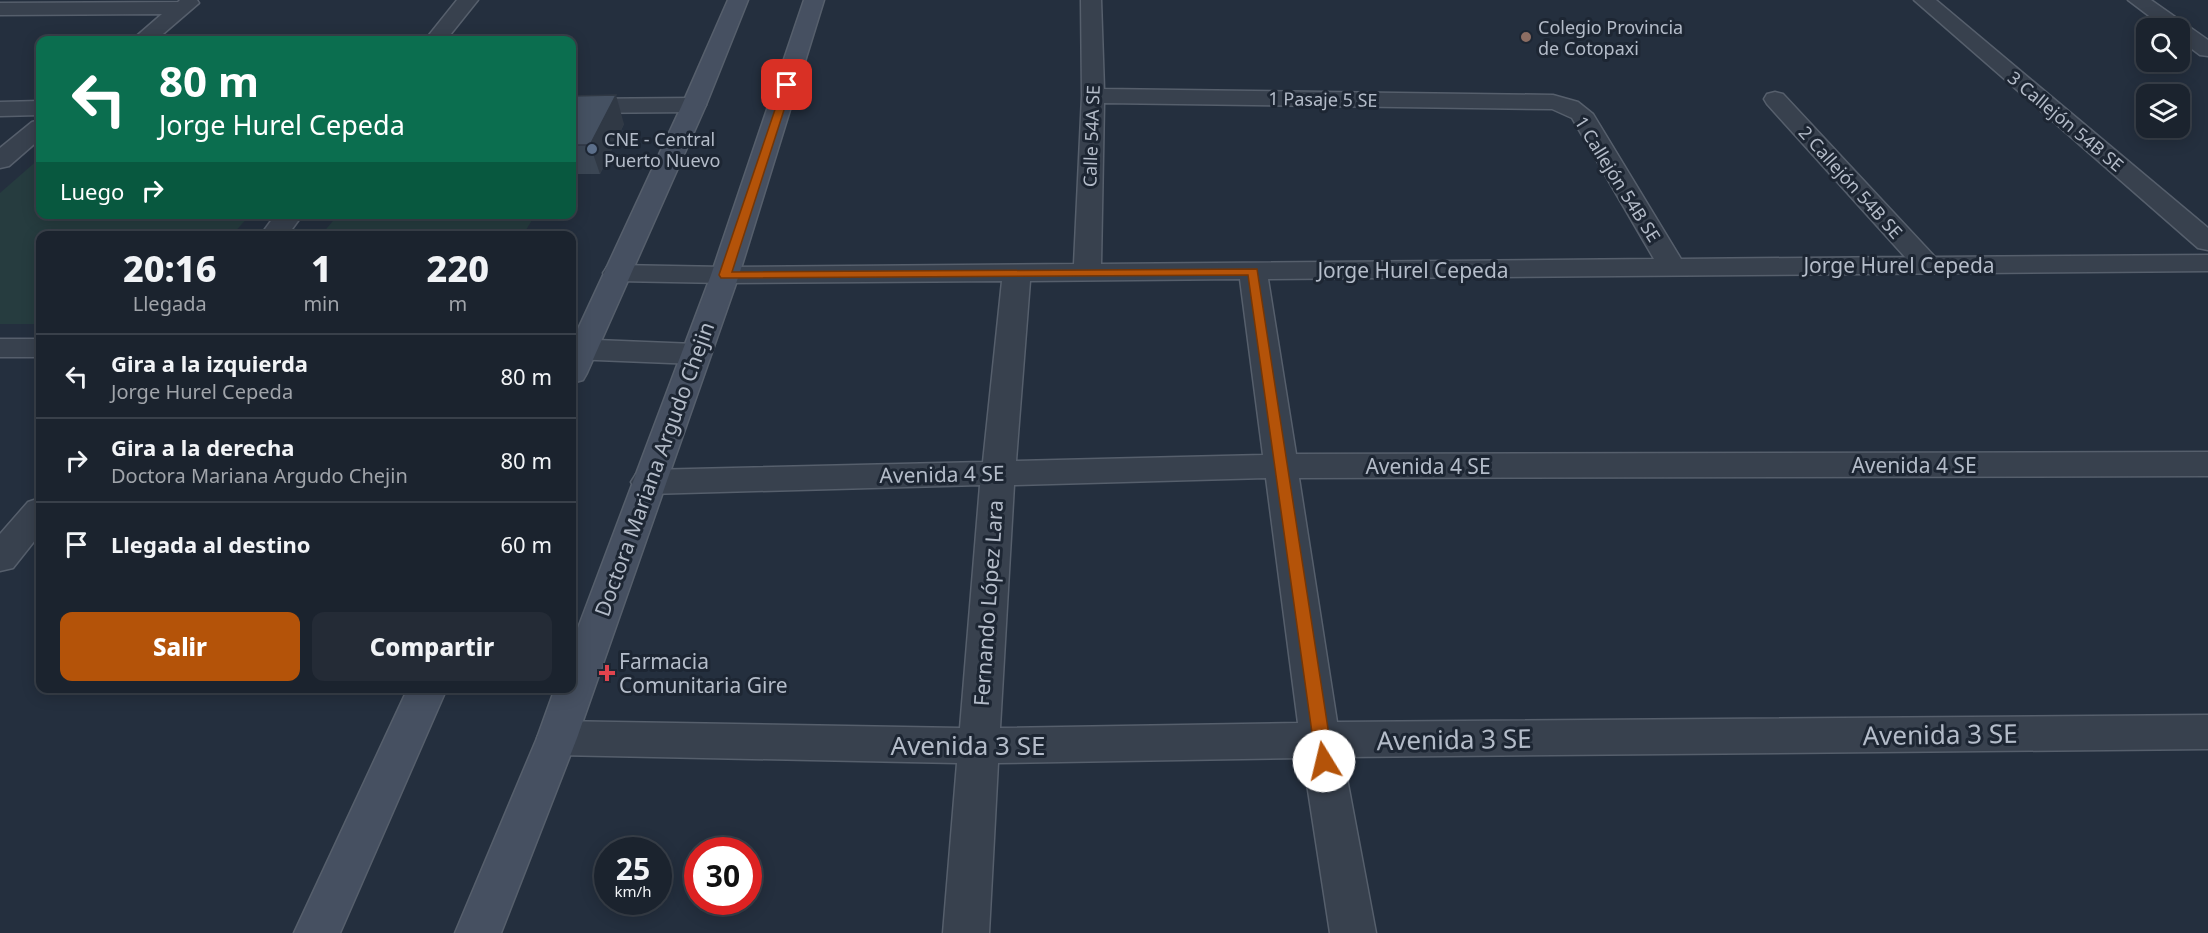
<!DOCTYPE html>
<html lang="es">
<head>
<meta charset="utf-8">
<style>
  :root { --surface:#1b232e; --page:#242b36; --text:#f1f3f6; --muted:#a0a4aa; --line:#39404a; --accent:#b45309 }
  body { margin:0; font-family:"Noto Sans",sans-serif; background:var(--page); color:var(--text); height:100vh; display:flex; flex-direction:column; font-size:22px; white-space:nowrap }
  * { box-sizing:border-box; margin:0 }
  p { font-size:20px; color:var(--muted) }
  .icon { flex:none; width:33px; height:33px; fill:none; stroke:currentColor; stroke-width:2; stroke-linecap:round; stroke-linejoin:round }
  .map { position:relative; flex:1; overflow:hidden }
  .sheet { position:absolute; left:36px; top:231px; width:540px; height:462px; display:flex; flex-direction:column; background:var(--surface); border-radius:12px; box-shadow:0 3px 15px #0003,0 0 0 2px var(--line) }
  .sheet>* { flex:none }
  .guide { position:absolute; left:36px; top:36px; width:540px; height:183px; border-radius:12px; box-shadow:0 3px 15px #0003,0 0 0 2px var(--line); background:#0b6e4f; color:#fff; overflow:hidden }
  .buttons { position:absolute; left:2136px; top:18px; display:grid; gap:12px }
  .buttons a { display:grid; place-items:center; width:54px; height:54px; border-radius:12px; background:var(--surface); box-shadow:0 3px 15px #0003,0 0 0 2px var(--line); font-size:30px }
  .speed { position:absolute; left:594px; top:837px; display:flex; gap:12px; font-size:30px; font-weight:700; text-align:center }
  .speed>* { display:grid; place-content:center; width:78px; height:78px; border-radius:50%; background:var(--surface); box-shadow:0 3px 15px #0003,0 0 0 2px var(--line); line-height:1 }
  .speed small { font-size:15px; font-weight:400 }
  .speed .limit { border:9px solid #d22; background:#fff; color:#111 }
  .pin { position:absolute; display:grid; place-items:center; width:51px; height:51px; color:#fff; margin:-26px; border-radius:12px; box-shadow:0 3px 9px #0006 }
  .me { position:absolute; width:66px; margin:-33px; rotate:351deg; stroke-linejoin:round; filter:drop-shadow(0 0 4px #0008) }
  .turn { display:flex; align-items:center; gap:21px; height:126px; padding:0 24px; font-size:27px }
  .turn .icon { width:78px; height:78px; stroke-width:2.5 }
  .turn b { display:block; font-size:42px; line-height:51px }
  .then { display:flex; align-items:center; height:57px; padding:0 24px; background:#0003; gap:12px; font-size:22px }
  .eta { display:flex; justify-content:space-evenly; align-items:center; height:102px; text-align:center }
  .eta b { font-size:36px; font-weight:800; line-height:42px }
  .action { display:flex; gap:12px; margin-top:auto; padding:12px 24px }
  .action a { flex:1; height:69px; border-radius:12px; background:var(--accent); color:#fff; font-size:24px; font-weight:800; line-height:69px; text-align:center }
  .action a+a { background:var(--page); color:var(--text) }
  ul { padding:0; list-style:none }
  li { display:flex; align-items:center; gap:18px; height:84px; padding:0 24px; border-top:2px solid var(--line) }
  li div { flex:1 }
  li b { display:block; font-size:22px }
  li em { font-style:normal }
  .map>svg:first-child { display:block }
</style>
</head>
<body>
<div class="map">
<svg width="2208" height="933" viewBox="0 0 2208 933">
  <rect width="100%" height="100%" fill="#242f3e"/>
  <g fill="#263c3f">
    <path d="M40,158V214L250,215L232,235L40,236V324H0V193Z"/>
    <path d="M338,215V214L535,215L523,235H321Z"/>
  </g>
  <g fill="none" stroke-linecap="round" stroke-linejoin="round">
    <g stroke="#565f6c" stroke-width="3">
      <g id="street">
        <path d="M180,0H197L199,3L156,40H132L162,14L0,15V3L178,2Z"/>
        <path d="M457,0H478L446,40H425Z"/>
        <path d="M1081,0H1101L1104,89L1553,95L1578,102L1593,114L1681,259L1905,257L1767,104L1764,99L1767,94L1775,92L1783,94L1935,257L2208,255V271L1268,279L1296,454L2208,452V476L1299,478L1337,722L2208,715V749L1343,757L1376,933H1330L1303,758L998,763L989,933H943L957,763L557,755L543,750L537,738L543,726L557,721L960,728L980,485L648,494L636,490L631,482L636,474L648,470L983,462L1002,281L725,283L617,281L607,279L603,273L607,267L617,265L725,267L1074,264L1082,96ZM1104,103L1552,109L1572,118L1654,259L1101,264ZM1240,279L1263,455L1016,461L1030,281ZM1266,478L1298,723L1000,728L1014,485Z"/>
        <path d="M1914,0H1936L2208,228V250L2198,248Z"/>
        <path d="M2128,0H2151L2208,40V56L2200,55L2180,40V28H2165Z"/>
        <path d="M694,98L702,100L706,105L702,110L694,112L572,113V99Z"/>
        <path d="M40,101V115L0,116V102Z"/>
        <path d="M40,120V139L9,166L0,168V148L32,122Z"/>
        <path d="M276,214H303L287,236H260Z"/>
        <rect x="0" y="339" width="40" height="18"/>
        <path d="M572,339L695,344L706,347L710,354L706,361L695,364L572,359Z"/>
        <path d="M40,498V534L13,568L0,571V534L28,502Z"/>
      </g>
    </g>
    <g stroke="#565f6c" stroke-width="3">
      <g id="secondary">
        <path d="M728,0H748L706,105L587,373L583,380L572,383V342L682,105Z"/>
        <path d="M804,0H824L739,275L577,738L501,933H455L537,738L555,688H572V644L711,275Z"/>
        <path d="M408,688H447L340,933H294Z"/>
      </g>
    </g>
    <use href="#street" fill="#38414e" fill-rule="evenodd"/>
    <use href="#secondary" fill="#465061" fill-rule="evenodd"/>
  </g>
  <path fill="#3b4654" d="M572,96L624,124L600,174H572Z"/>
  <path fill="#303945" d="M616,95L624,124L600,174L590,145Z"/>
  <path fill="#455162" stroke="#303945" stroke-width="1.5" d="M616,95L590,145H572V96Z"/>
  <path fill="#b45309" stroke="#753606" stroke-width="1.5" d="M784,83L792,85L732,272L1257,269L1333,761L1330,767L1324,769L1318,767L1316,761L1248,275L721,278L719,275Z"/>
  <circle fill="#8d6e63" stroke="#1d2633" stroke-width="2" cx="1526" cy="37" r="6"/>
  <circle fill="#5c6f8a" stroke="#1d2633" stroke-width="2" cx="592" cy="149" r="6"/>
  <path fill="#e0444e" stroke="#1d2633" stroke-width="2" d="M604 664h6v6h6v6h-6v6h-6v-6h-6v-6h6z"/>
  <g text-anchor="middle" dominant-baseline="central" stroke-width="6" stroke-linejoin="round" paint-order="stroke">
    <g font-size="18" fill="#b4bcc9" stroke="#1d2633" text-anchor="start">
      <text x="1538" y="27">Colegio Provincia<tspan x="1538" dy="21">de Cotopaxi</tspan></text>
      <text x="604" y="139">CNE - Central<tspan x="604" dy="21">Puerto Nuevo</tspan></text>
    </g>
    <g font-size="18" fill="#b4bcc9" stroke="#1d2633">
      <text transform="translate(1323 99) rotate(1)">1 Pasaje 5 SE</text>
      <text transform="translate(2066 121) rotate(40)">3 Callejón 54B SE</text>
      <text transform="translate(1091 136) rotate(-88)">Calle 54A SE</text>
      <text transform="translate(1618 179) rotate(58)">1 Callejón 54B SE</text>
      <text transform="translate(1851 182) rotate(48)">2 Callejón 54B SE</text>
    </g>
    <g font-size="21" fill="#b4bcc9" stroke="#1d2633">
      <text x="1899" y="265">Jorge Hurel Cepeda</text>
      <text x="1413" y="270">Jorge Hurel Cepeda</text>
      <text x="1914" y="465">Avenida 4 SE</text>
      <text x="1428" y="466">Avenida 4 SE</text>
      <text transform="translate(654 469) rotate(-70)">Doctora Mariana Argudo Chejin</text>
      <text transform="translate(942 474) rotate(-1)">Avenida 4 SE</text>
      <text transform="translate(988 603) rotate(-86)">Fernando López Lara</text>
    </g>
    <g font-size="21" fill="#b4bcc9" stroke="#1d2633" text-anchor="start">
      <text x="619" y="661">Farmacia<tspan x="619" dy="24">Comunitaria Gire</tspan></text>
    </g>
    <g font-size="26" fill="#b4bcc9" stroke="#1d2633">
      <text transform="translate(1940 734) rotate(-1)">Avenida 3 SE</text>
      <text transform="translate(1454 739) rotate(-1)">Avenida 3 SE</text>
      <text x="968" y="745">Avenida 3 SE</text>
    </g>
  </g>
</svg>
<div class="buttons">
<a><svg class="icon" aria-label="search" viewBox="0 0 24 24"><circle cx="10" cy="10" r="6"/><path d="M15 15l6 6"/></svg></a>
<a><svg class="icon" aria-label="layers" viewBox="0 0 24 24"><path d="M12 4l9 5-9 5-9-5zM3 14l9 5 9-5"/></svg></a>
</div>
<div class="speed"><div>25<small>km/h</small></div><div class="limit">30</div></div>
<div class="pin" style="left:787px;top:85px;background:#d93025"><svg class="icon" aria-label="arrive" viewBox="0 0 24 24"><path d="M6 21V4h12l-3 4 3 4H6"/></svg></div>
<svg class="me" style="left:1324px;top:761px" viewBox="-20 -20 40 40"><circle r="19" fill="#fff"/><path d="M0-13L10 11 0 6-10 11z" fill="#b45309"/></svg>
<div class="guide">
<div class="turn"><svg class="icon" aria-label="left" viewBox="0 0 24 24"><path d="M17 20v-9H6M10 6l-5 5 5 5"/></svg><div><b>80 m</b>Jorge Hurel Cepeda</div></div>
<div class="then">Luego<svg class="icon" aria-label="right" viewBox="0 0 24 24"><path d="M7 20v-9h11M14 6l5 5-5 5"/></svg></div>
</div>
<section class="sheet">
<div class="eta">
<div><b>20:16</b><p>Llegada</p></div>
<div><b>1</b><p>min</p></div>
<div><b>220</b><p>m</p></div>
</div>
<ul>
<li><svg class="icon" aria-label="left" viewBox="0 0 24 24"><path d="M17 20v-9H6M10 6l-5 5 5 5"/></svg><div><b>Gira a la izquierda</b><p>Jorge Hurel Cepeda</p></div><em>80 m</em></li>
<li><svg class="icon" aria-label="right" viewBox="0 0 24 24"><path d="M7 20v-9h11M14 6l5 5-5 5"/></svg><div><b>Gira a la derecha</b><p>Doctora Mariana Argudo Chejin</p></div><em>80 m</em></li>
<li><svg class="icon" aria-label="arrive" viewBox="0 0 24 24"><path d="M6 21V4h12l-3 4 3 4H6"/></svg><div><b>Llegada al destino</b></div><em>60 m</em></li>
</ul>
<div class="action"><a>Salir</a><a>Compartir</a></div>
</section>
</div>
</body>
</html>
